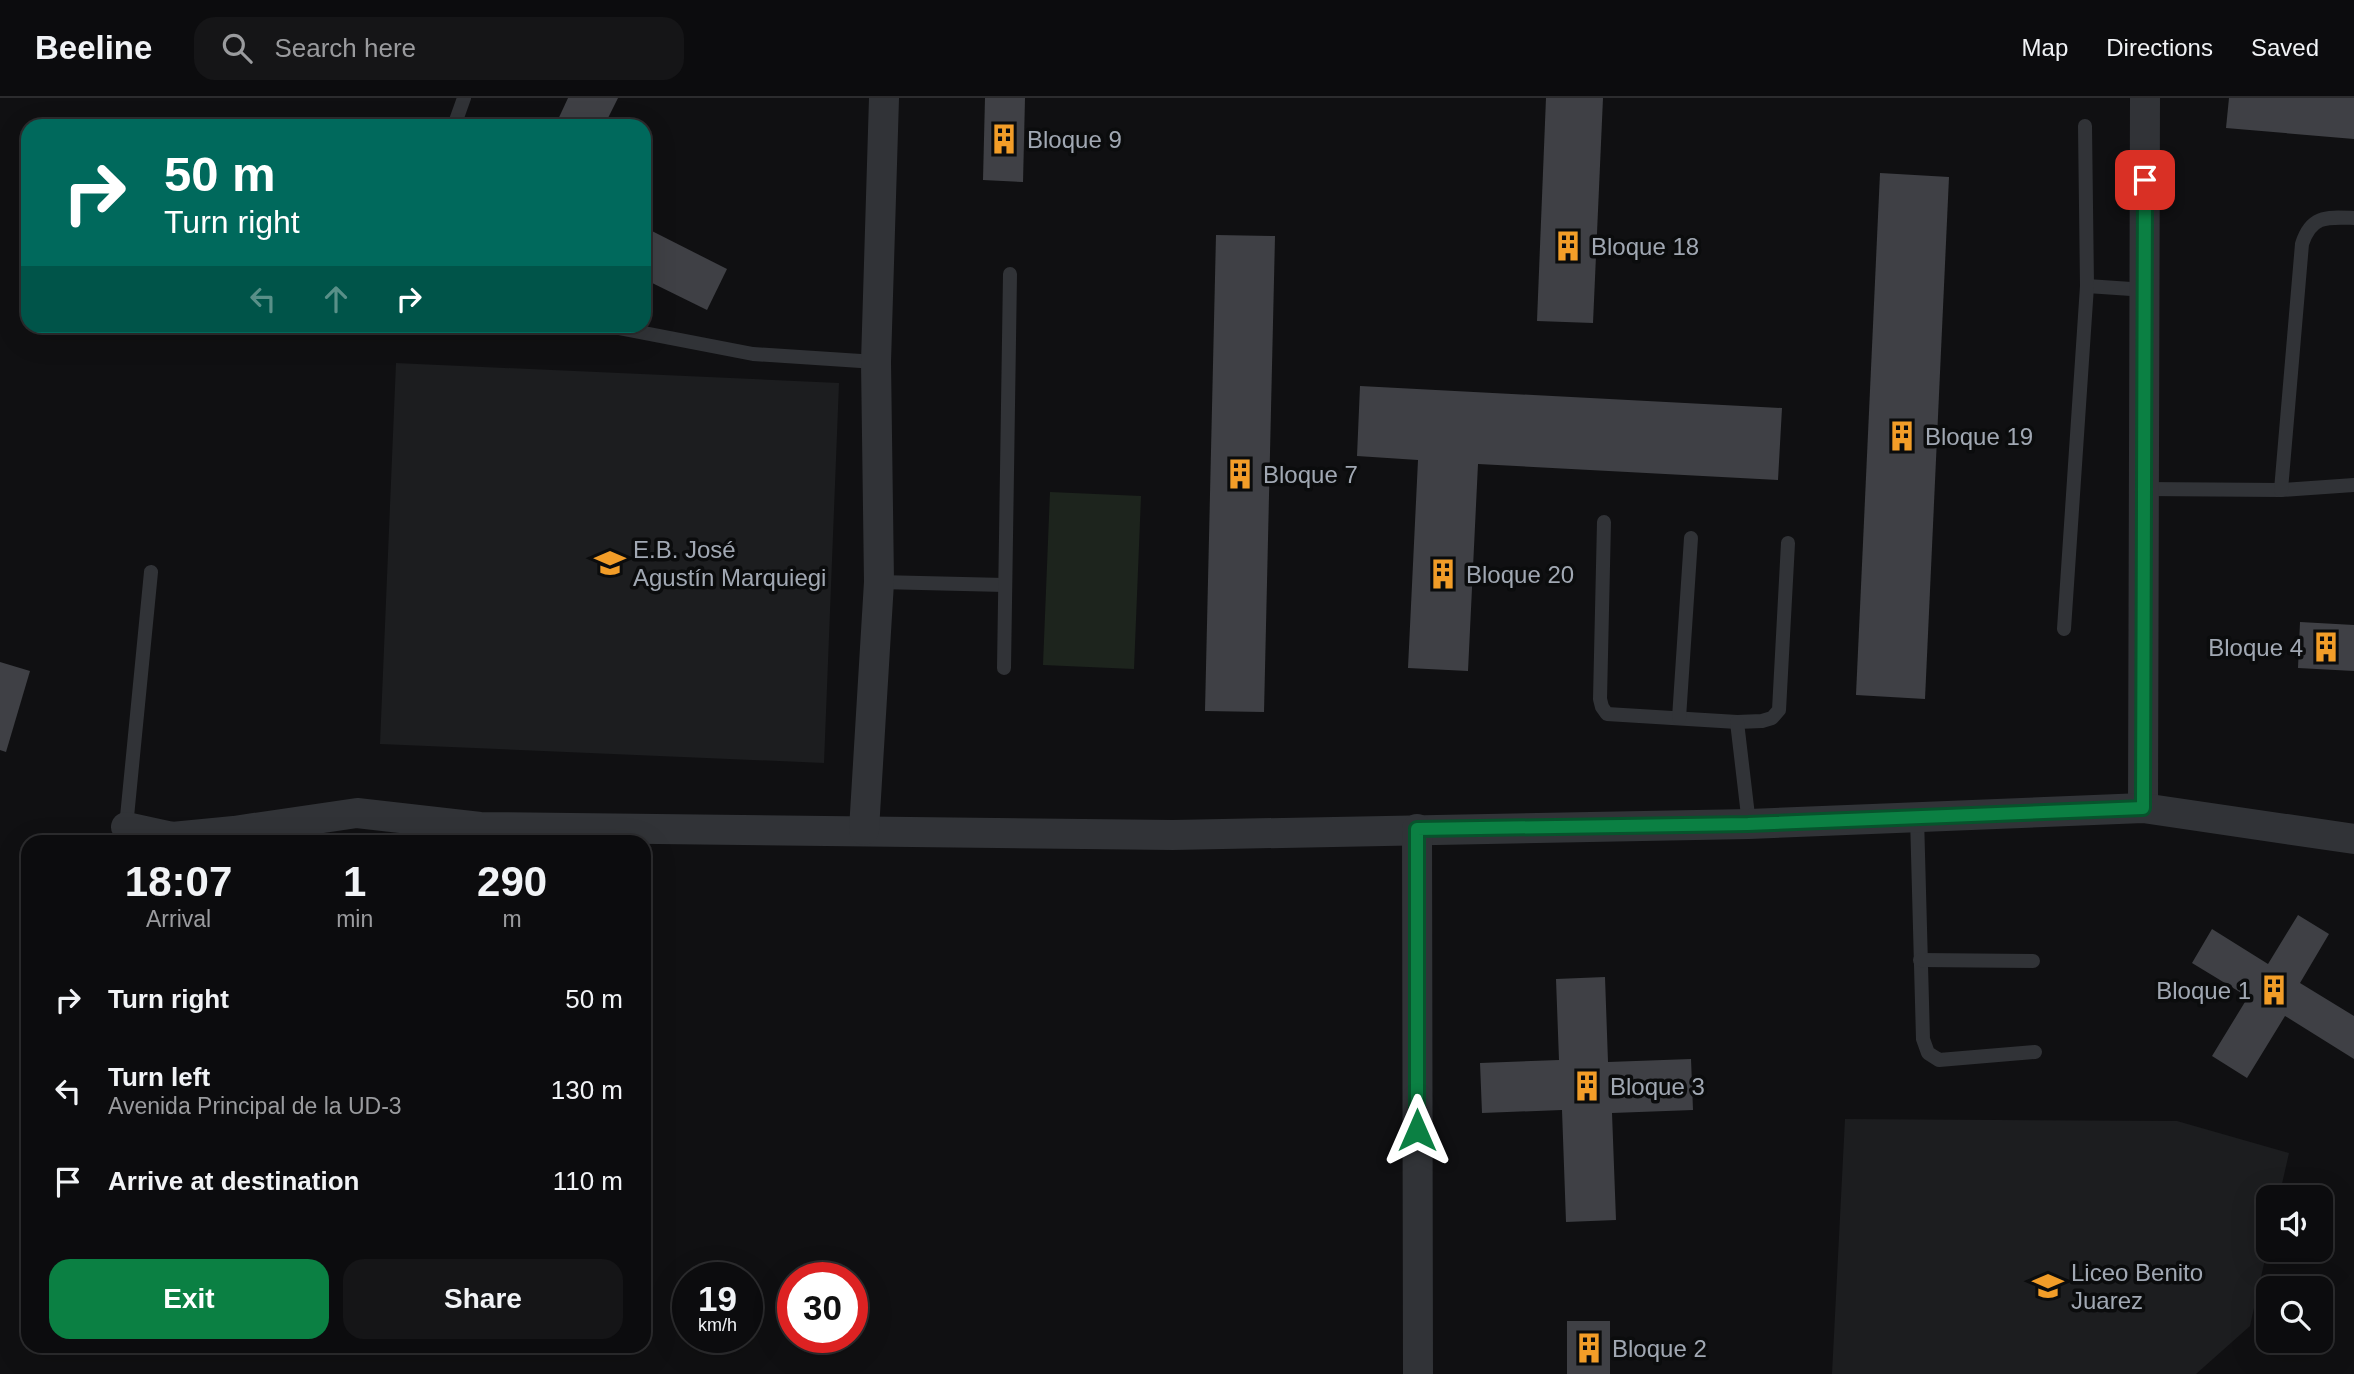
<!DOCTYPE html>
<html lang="en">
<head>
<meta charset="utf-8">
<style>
  :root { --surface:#0c0c0e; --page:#151517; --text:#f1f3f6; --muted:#9a9b9e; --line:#2c2c2e; --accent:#0b8043 }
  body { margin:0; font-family:Arial,sans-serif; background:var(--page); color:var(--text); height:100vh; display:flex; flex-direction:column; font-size:26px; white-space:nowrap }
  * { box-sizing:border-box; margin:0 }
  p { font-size:23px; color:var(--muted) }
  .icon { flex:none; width:38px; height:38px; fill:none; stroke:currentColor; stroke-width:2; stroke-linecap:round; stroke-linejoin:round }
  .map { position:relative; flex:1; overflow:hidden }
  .sheet { position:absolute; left:21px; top:737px; width:630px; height:518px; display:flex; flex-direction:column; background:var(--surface); border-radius:21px; box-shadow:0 7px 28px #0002,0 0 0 2px var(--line) }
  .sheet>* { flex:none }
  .hud { position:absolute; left:21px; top:21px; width:630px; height:214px; border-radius:21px; box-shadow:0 7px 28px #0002,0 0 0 2px var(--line); background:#00695c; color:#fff; overflow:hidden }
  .fabs { position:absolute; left:2256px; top:1087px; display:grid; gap:14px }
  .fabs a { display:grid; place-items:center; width:77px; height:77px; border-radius:14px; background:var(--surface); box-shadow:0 7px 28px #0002,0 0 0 2px var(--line); font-size:35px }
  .speed { position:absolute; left:672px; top:1164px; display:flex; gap:14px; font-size:35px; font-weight:700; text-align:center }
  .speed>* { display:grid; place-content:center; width:91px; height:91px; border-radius:50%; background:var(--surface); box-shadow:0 7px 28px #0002,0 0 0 2px var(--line); line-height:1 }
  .speed small { font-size:18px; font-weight:400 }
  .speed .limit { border:10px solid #d22; background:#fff; color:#111 }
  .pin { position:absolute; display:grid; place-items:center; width:60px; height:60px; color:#fff; margin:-30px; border-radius:14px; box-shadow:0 4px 10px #0006 }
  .me { position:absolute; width:77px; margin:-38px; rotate:0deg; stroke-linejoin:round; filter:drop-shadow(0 0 5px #0008) }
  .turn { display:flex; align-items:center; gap:24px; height:147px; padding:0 28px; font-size:32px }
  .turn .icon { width:91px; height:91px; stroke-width:2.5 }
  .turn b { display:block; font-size:49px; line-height:60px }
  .lanes { display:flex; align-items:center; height:66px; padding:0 28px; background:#0003; justify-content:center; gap:35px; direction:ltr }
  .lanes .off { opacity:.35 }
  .eta { display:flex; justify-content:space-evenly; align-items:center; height:119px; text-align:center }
  .eta b { font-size:42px; font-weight:700; line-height:49px }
  .action { display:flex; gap:14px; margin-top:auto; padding:14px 28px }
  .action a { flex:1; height:80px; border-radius:21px; background:var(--accent); color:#fff; font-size:28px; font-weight:700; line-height:80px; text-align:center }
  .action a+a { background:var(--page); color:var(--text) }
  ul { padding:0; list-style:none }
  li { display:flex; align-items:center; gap:21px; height:91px; padding:0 28px }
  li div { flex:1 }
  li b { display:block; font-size:26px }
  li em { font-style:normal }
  header { display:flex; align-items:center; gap:42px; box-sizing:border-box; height:98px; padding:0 35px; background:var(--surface); border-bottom:2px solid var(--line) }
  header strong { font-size:33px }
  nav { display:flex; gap:38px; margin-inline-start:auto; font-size:24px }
  .search { width:490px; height:63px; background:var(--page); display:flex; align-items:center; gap:18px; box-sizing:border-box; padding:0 24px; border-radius:21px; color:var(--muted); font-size:26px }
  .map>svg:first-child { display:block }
</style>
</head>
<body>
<header>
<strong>Beeline</strong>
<div class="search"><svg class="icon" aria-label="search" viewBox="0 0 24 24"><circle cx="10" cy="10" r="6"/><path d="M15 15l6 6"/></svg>Search here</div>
<nav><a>Map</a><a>Directions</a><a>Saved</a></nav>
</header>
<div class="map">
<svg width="2354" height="1276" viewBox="0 0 2354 1276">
  <rect width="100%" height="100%" fill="#101012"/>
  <g fill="#1c1d1f">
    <path d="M396,265L839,285L824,665L380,646Z"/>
    <path d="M1845,1021L2177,1023L2289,1055L2279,1099H2268V1148L2250,1228L2196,1276H1832Z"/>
  </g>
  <path fill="#1d241d" d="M1050,394L1141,398L1134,571L1043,567Z"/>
  <g fill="#3f4045">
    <path d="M568,0H618L604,28H555Z"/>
    <path d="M985,0H1025L1023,84L983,82Z"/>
    <path d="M1546,0H1603L1593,225L1537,223Z"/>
    <path d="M2229,0H2354V41L2226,30Z"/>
    <path d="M1880,75L1949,79L1925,601L1856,597Z"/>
    <path d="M644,129L727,171L707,212L644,181Z"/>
    <path d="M1216,137L1275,138L1264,614L1205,613Z"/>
    <path d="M1360,288L1782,310L1778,382L1478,366L1468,573L1408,570L1418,362L1357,358Z"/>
    <path d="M2300,524L2354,527V573L2298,570Z"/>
    <path d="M0,564L30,573L6,654L0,652Z"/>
    <path d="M2298,817L2329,836L2300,885L2354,918V961L2285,918L2247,980L2212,958L2248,899L2192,865L2212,831L2268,866Z"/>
    <path d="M1605,879L1608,964L1691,961L1693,1012L1612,1015L1616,1122L1566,1124L1562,1012L1482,1015L1480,965L1559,962L1556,881Z"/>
    <rect x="1567" y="1223" width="43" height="53"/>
  </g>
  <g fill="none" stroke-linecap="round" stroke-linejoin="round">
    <g stroke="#313337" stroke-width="14">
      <path d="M454,28L464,0"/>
      <path d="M2087,188L2146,192"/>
      <path d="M608,228L753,256L876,264"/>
      <path d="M2144,391L2281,392L2354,387"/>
      <path d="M2281,392L2302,146C2311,117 2327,119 2354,120"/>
      <path d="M1604,424L1600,601L1602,609L1607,616L1737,624L1762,623L1772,620L1779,612L1788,445"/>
      <path d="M879,484L1005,487"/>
      <path d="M2064,531L2087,188L2085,28"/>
      <path d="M1004,570L1010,176"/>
      <path d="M1679,620L1691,440"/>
      <path d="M1737,624L1749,726"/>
      <path d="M1917,719L1923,941L1928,955L1939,962L2035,954"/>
      <path d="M126,729L151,474"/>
      <path d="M1920,862L2033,863"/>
    </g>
    <g stroke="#313337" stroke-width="30">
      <path d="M2143,710L2145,0"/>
      <path d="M126,729L172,739L234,733L357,715L480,729L1173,737L1749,726L2143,710L2354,741"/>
      <path d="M1417,731L1418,1276"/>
      <path d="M864,732L879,484L876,264L884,0"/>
    </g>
  </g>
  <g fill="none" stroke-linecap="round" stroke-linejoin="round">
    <g stroke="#07532c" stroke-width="18">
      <path id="route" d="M1417,1032V731L1748,726L2143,710L2145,82"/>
    </g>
    <use href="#route" stroke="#0b8043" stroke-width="12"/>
  </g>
  <defs>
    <g id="building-bare" transform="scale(2.415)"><path d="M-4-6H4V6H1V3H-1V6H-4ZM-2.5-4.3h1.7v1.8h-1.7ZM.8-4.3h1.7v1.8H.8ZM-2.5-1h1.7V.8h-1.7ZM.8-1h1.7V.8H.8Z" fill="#f29d28" stroke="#0b0c0d" stroke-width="2.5" paint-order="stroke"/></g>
    <g id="school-bare" transform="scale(2.415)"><path d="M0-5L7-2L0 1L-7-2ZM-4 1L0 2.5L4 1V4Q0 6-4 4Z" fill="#f29d28" stroke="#0b0c0d" stroke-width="2.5" paint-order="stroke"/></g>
  </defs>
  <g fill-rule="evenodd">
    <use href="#building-bare" x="1004" y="41"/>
    <use href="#building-bare" x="1568" y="148"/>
    <use href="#building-bare" x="1902" y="338"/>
    <use href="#building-bare" x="1240" y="376"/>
    <use href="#school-bare" x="610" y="465"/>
    <use href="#building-bare" x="1443" y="476"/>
    <use href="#building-bare" x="2326" y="549"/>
    <use href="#building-bare" x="2274" y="892"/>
    <use href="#building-bare" x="1587" y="988"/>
    <use href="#school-bare" x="2048" y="1188"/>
    <use href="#building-bare" x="1589" y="1250"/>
  </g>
  <g text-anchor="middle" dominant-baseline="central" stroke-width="7" stroke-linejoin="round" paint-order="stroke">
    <g font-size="24" fill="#a1a8b3" stroke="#0b0c0d" text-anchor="start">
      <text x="1027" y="41">Bloque 9</text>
      <text x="1591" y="148">Bloque 18</text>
      <text x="1925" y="338">Bloque 19</text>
      <text x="1263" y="376">Bloque 7</text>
      <text x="633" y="451">E.B. José<tspan x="633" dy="28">Agustín Marquiegi</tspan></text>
      <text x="1466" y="476">Bloque 20</text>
      <text x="2303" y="549" text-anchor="end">Bloque 4</text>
      <text x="2251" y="892" text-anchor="end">Bloque 1</text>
      <text x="1610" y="988">Bloque 3</text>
      <text x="2071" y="1174">Liceo Benito<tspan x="2071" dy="28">Juarez</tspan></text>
      <text x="1612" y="1250">Bloque 2</text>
    </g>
  </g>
</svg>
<div class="fabs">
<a><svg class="icon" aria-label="sound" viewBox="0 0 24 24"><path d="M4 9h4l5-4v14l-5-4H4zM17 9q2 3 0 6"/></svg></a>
<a><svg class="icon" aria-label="search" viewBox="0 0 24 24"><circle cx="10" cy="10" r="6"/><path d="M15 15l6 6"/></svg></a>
</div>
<div class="speed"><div>19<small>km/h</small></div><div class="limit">30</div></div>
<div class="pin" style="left:2145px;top:82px;background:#d93025"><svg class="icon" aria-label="arrive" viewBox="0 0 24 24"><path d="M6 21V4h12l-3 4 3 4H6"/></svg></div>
<svg class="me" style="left:1417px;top:1032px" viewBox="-20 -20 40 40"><path d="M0-17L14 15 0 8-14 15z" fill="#0b8043" stroke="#fff" stroke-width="4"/></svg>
<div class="hud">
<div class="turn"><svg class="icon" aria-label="right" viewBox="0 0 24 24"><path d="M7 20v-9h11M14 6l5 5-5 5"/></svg><div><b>50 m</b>Turn right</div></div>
<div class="lanes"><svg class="icon off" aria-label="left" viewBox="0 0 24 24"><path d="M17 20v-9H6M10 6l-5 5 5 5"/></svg><svg class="icon off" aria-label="ahead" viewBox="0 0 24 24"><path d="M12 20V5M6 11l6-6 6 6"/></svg><svg class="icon" aria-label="right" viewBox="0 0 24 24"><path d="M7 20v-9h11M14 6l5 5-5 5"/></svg></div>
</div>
<section class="sheet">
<div class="eta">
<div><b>18:07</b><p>Arrival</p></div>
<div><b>1</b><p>min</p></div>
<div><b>290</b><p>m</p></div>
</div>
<ul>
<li><svg class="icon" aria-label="right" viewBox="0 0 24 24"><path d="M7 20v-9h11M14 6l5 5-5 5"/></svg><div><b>Turn right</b></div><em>50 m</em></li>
<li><svg class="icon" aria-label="left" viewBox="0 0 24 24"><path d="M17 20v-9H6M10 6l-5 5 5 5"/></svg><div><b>Turn left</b><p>Avenida Principal de la UD-3</p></div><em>130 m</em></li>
<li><svg class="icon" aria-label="arrive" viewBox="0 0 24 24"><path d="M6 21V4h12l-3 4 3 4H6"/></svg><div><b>Arrive at destination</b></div><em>110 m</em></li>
</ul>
<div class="action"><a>Exit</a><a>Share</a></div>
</section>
</div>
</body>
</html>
